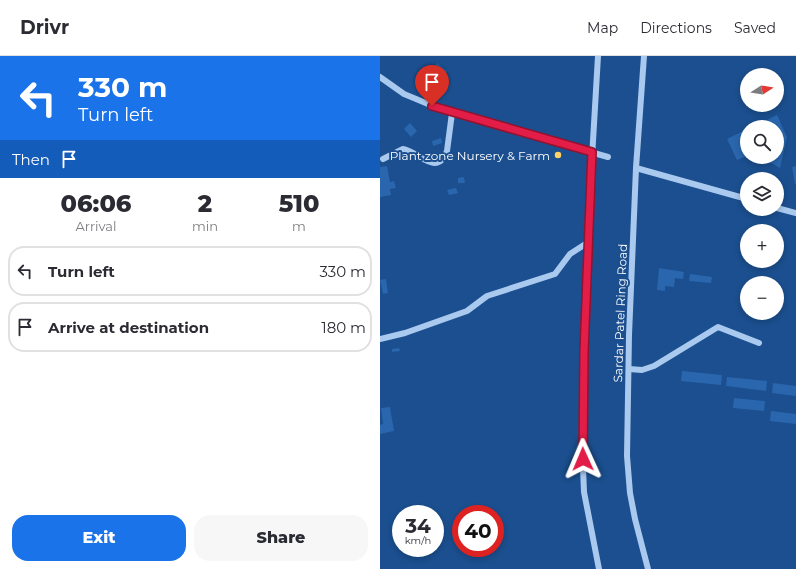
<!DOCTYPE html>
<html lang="en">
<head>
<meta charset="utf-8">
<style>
  :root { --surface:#fff; --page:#f7f7f7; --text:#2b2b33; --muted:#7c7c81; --line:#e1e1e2; --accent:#1a73e8 }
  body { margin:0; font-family:Montserrat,sans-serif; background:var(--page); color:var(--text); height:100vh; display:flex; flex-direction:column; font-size:15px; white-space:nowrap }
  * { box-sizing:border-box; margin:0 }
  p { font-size:13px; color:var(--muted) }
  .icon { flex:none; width:22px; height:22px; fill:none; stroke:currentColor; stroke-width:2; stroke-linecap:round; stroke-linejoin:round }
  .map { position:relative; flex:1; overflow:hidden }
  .panel { display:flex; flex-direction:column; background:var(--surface); width:380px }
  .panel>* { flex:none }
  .guide { background:#1a73e8; color:#fff; overflow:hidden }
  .needle { width:26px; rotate:78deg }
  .fabs { position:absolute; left:360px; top:12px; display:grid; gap:8px }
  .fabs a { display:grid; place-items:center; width:44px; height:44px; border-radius:50%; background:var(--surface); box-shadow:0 2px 6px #0003; font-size:20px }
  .speed { position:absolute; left:12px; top:449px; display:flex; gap:8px; font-size:20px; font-weight:700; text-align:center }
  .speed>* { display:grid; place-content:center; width:52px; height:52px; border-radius:50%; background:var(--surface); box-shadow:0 2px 6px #0003; line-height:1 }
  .speed small { font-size:10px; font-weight:400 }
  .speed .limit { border:6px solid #d22; background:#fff; color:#111 }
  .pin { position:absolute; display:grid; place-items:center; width:34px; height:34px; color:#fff; margin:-41px -17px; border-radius:50% 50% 50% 0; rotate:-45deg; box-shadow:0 0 4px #0007 }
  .pin .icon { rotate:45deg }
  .me { position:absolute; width:44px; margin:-22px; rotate:359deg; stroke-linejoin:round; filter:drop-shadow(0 0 3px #0008) }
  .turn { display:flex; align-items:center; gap:14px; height:84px; padding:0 12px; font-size:18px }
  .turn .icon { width:52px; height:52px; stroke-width:2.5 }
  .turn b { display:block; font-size:28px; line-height:34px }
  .then { display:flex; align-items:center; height:38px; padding:0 12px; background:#0003; gap:8px; font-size:15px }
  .eta { display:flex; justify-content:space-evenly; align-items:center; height:68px; text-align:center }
  .eta b { font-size:24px; font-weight:800; line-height:28px }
  .primary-button { display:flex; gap:8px; margin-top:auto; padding:8px 12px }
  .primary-button a { flex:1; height:46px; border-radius:16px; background:var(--accent); color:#fff; font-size:16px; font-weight:800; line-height:46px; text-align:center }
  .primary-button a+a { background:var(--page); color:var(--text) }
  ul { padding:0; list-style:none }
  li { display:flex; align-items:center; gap:12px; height:50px; margin:0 8px 6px; padding:0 4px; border:2px solid var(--line); border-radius:16px }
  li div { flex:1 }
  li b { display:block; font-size:15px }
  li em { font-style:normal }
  header { display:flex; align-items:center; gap:24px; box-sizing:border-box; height:56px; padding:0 20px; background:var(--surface); border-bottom:1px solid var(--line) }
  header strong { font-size:19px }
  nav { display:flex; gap:22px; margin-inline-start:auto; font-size:14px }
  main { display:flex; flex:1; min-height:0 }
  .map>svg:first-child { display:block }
</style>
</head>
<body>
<header>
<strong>Drivr</strong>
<nav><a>Map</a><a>Directions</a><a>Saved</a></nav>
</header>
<main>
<section class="panel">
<div class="guide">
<div class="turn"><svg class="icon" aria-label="left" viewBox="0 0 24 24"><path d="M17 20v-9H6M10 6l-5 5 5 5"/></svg><div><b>330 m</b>Turn left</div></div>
<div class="then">Then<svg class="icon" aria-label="arrive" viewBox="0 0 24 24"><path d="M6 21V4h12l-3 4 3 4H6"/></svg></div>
</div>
<div class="eta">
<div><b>06:06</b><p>Arrival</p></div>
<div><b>2</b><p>min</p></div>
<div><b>510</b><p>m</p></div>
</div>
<ul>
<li><svg class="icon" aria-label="left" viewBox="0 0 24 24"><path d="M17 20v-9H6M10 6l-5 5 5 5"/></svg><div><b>Turn left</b></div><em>330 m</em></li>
<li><svg class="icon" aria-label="arrive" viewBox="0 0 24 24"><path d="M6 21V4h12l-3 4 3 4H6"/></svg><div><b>Arrive at destination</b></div><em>180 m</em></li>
</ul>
<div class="primary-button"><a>Exit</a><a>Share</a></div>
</section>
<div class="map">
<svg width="416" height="513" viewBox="0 0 416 513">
  <rect width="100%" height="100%" fill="#1b4f8f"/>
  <g fill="#2a66ad">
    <path d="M57,7L67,15L64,19L69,23L64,30L46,16L49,12L52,14Z"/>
    <path d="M397,59L407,81L400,112L381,101H397V71H372Z"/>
    <path d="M30,67L37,75L31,81L24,73Z"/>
    <path d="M367,73V100L357,104L347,83Z"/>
    <path d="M61,82L62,87L53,90L52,85Z"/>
    <path d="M7,110L10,126L14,125L16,132L10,133L11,139L0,141V111Z"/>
    <path d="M416,110V128H415L412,111Z"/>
    <path d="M84,121L85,127H78V122Z"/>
    <path d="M76,132L78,137L69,139L67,134Z"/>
    <path d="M279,212L304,216L303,223L295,222L294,231L285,230V235L277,234Z"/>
    <path d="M310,218L332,221L331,227L309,225Z"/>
    <path d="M6,223L8,237L3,238L0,224Z"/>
    <path d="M19,292L20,295L12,296V293Z"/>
    <path d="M302,315L342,319L341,329L301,325Z"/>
    <path d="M347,321L387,325L386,335L346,330Z"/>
    <path d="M393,327L416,330V340L392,337Z"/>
    <path d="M354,342L385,345L384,355L353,352Z"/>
    <path d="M10,351L14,375L0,378V369L3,368L1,352Z"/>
    <path d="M391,355L416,358V368L390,365Z"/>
  </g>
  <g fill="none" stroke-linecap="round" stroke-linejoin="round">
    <g stroke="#a9c9ee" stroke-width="6">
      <path d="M218,0L207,187L202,388L204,436L219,513"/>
      <path d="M264,0L256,112L249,279L247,400L250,437L255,463L268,513"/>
      <path d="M0,21L24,38L65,55L228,101"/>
      <path d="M3,103L23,93C38,95 57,122 67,95L72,57"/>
      <path d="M256,112L367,143"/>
      <path d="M397,152L416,157"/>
      <path d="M0,283L25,277L87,255L107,240L175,218L190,198L207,187"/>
      <path d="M249,313L262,314L274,310L338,271L379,287"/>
    </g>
  </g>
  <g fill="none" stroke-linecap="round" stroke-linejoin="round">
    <g stroke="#92132f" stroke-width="10">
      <path id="route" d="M52,50L212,96L204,296L203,403"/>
    </g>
    <use href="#route" stroke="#e11d48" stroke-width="7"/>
  </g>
  <circle fill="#ffd166" stroke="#1b4f8f" stroke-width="1.5" cx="178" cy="99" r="4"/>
  <g text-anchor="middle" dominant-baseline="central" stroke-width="4" stroke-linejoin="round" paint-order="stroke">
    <g font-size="12" fill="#fff" stroke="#1b4f8f" text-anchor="end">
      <text x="170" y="99">Plant zone Nursery &amp; Farm</text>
    </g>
    <g font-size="12" fill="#fff" stroke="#1b4f8f">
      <text transform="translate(240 257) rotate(-88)">Sardar Patel Ring Road</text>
    </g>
  </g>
</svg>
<div class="fabs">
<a><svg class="needle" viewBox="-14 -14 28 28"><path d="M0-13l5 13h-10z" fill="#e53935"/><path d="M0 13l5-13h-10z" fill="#7c7c81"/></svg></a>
<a><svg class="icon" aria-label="search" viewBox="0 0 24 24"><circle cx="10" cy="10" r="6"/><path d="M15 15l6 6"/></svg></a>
<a><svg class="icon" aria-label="layers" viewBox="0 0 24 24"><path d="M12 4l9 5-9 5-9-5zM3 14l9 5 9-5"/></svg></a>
<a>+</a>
<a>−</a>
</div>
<div class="speed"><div>34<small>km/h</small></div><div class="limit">40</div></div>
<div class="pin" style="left:52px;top:50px;background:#d93025"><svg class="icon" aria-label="arrive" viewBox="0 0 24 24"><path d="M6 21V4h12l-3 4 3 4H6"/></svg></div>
<svg class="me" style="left:203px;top:403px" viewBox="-20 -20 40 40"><path d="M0-17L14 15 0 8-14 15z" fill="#e11d48" stroke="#fff" stroke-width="4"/></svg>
</div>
</main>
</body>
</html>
